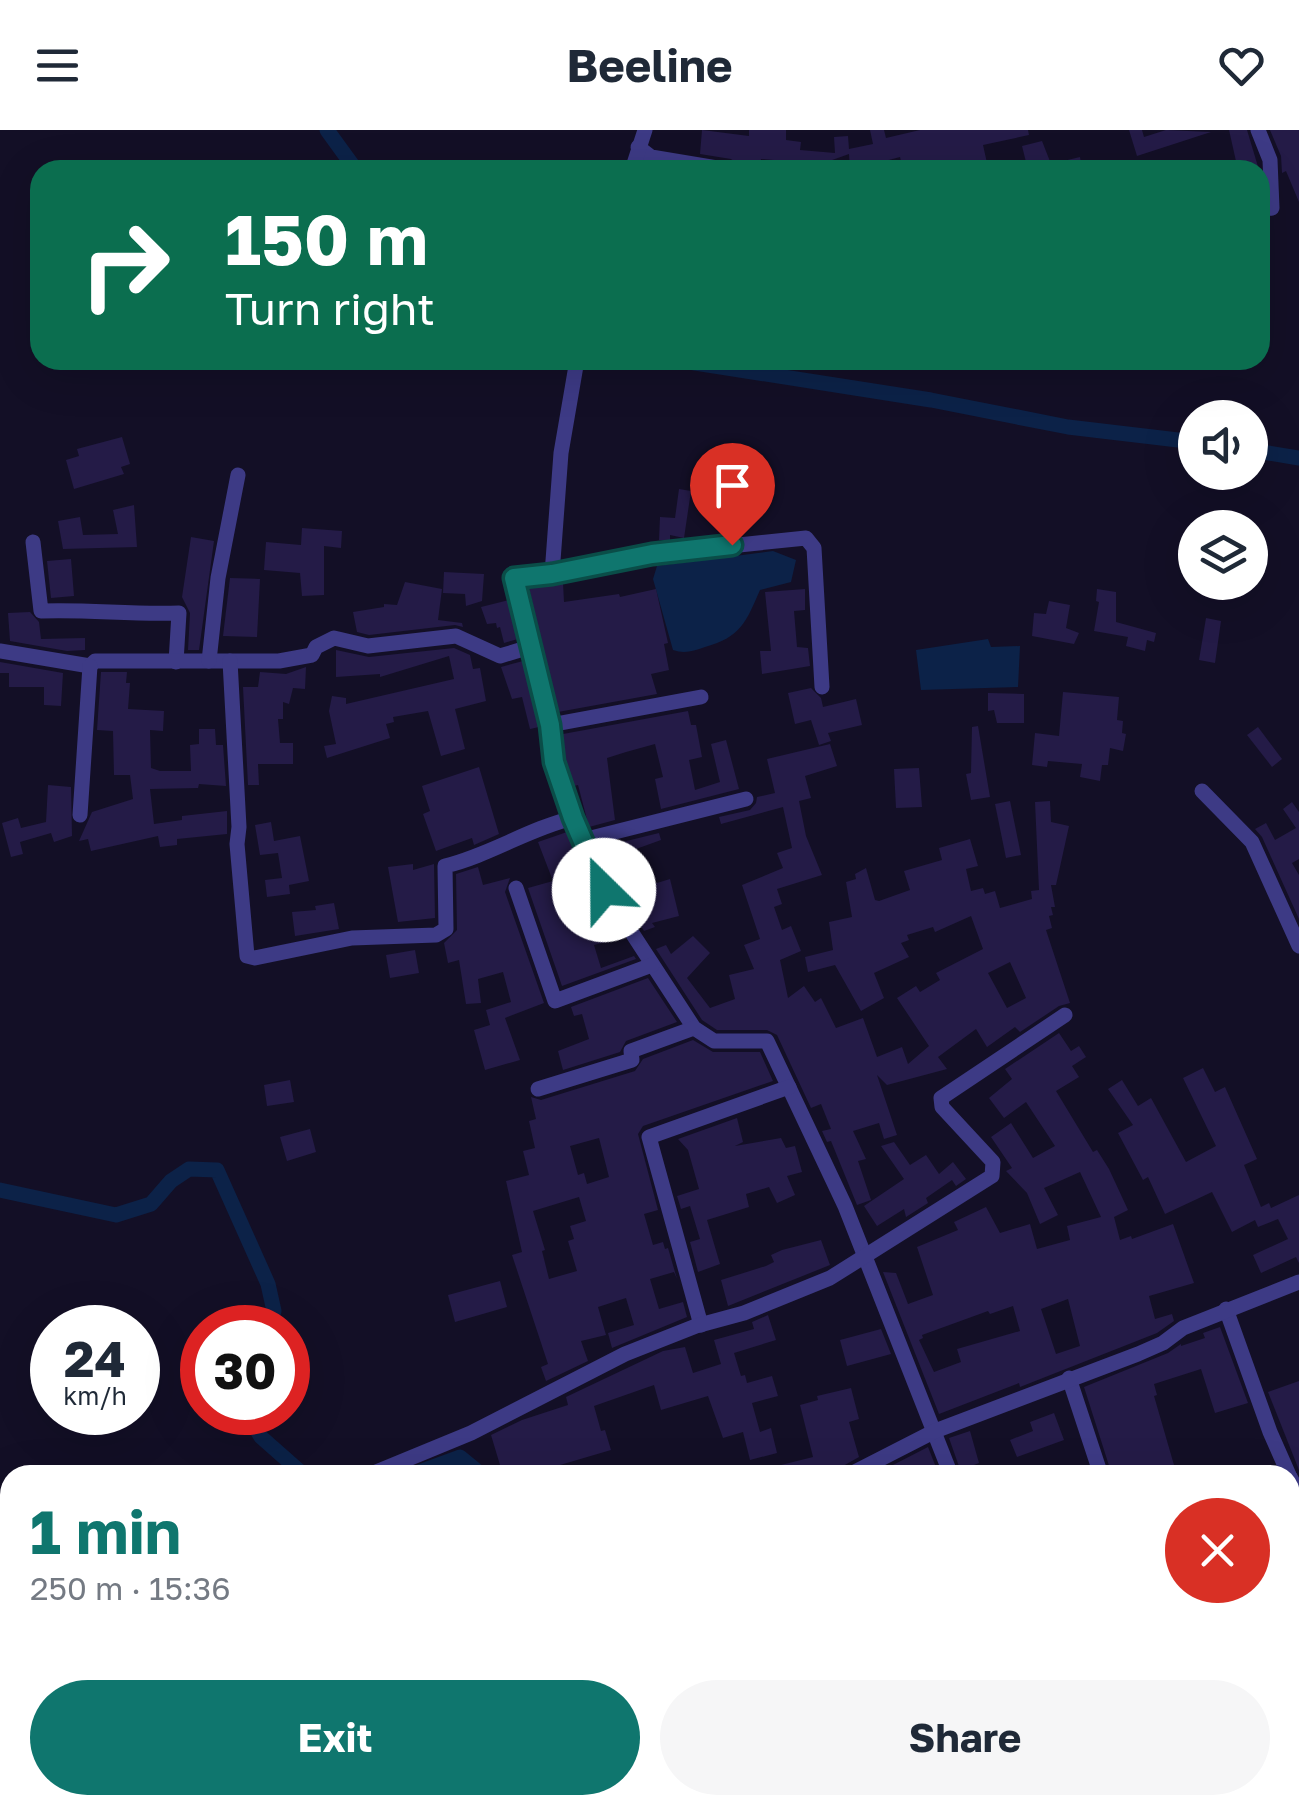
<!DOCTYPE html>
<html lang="en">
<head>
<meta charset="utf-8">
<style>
  :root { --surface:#fff; --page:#f6f6f7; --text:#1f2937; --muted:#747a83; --accent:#0f766e }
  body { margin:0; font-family:"Golos Text",sans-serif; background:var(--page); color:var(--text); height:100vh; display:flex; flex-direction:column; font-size:38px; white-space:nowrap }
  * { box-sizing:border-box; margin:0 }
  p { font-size:32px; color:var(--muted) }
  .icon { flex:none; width:55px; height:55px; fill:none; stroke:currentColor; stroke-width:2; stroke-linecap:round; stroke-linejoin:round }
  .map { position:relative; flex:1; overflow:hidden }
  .side { position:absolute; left:0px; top:1335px; width:1300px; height:350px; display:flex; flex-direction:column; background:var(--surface); border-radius:30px 30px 0 0; box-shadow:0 10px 40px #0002 }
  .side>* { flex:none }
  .banner { position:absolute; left:30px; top:30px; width:1240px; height:210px; border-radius:30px; box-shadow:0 10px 40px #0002; background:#0b6e4f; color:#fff; overflow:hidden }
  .tools { position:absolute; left:1178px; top:270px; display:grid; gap:20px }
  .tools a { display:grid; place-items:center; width:90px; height:90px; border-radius:50%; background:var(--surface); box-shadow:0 10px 40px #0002; font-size:50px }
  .speed { position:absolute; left:30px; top:1175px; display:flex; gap:20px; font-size:50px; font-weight:700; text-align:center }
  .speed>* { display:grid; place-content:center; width:130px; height:130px; border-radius:50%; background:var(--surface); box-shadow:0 10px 40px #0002; line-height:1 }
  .speed small { font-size:25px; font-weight:400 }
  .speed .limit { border:15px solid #d22; background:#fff; color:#111 }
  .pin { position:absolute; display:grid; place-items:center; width:85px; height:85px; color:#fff; margin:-102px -42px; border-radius:50% 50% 50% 0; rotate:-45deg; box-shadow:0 0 10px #0007 }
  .pin .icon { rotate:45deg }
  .me { position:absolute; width:110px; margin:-55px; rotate:337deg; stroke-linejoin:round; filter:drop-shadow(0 0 8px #0008) }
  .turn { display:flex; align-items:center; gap:35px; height:210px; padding:0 30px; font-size:45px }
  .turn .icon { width:130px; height:130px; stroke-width:2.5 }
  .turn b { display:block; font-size:70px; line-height:85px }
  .round { display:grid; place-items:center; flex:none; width:105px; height:105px; border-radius:52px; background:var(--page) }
  .overview { display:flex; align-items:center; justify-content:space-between; height:170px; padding:0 30px }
  h1 { font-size:60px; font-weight:700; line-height:75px; color:var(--accent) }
  .cta { display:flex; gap:20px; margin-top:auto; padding:20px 30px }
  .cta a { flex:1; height:115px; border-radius:60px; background:var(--accent); color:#fff; font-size:40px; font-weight:700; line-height:115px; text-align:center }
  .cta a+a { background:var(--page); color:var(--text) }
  header { display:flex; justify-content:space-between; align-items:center; height:130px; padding:0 30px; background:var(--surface); font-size:45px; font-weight:700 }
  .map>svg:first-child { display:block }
</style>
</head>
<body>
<header><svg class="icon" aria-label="menu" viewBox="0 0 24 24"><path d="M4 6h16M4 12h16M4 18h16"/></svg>Beeline<svg class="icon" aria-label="heart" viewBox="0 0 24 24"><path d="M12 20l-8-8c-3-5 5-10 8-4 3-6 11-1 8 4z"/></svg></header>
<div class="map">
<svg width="1299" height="1685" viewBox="0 0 1299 1685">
  <rect width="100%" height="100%" fill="#130f26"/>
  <g fill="#0c2248">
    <path d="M773,421L796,430L791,452L760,460C746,492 741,507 705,517C693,521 685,524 673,520L653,449L657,436Z"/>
    <path d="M988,509L991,517L1020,516L1018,557L921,560L916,520Z"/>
  </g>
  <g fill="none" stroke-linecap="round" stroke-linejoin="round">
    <g stroke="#0c2248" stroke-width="15">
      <path d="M327,0L356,40"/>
      <path d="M676,230L931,270L1068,297L1195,312"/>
      <path d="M1250,320L1299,328"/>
      <path d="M0,1060L116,1085L151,1074L171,1051L189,1039L217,1040L268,1154L274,1181L268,1198"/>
      <path d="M246,1282L261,1307L304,1345"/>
      <path d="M411,1345L460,1327L482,1345"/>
      <path d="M603,1675L604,1685"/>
    </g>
  </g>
  <g fill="#241b47" fill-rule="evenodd">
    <path d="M702,0L749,6V0H786V10L801,12L800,20L835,23L834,7L848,6L849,19L873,14L870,0H884L886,8L920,0H1028L1029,5L983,15L987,33L981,34L982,40H903L900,27L866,36V40H850L849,24L821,34L761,29L759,39L739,35L731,29L700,24Z"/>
    <path d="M1129,0H1142L1144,7L1166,0L1211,2L1137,26Z"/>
    <path d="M1229,0H1247L1259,40H1238Z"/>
    <path d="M1270,0H1299V72L1286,41L1282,43L1281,26Z"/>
    <path d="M1042,11L1051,34L1080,27L1082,40H1028L1022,16Z"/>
    <path d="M122,307L130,334L121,337L124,344L74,359L66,330L79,326L77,319Z"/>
    <path d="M679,359L691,361L684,408L670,405V410H659L660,387L675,388Z"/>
    <path d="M134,375L137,417L63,419L58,391L80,387L83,405L118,404L113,380Z"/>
    <path d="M302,398L342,401L341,418L324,416V465L302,466L300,443L264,440L266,412L301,415Z"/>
    <path d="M191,407L214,411L199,520H188L190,483L182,467Z"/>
    <path d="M71,429L74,466L51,468L47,431Z"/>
    <path d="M444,442L484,444L482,471L466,476L465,464L443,463Z"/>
    <path d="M230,448L260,449L257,507L223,506Z"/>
    <path d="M405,452L442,459L438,490L462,493L463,497L455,495L369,505L357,502L353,482L384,477V474L397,475Z"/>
    <path d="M563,453L564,472L619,464L620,467L656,459L668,513L664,514L669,540L651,544L657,564L558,582L529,458Z"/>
    <path d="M805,459V480L794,481L797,517L808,518L810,536L762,544L760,521H771L765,462Z"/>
    <path d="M1097,459L1116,462V492L1156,503L1154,512L1147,510L1145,521L1126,516L1128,507L1094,501L1099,472L1096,471Z"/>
    <path d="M509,470L518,509L504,513L500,497L497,498L496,493L487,494L481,477Z"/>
    <path d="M1049,471L1070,475L1066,498L1079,503L1074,514L1032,506L1034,483L1046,484Z"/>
    <path d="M30,482L39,492L41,509L85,508V520L67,521L10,511L8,483Z"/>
    <path d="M1206,488L1221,491L1215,533L1199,530Z"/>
    <path d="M454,518L470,525L473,539L480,538L486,571L455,579L465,619L441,626L428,581L393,587L394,592L386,594L390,608L327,628L324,616L336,614L329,581L332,566L346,568V574L454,549L449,526L380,547V544L336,547V520L369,527Z"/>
    <path d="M523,531L539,597L530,599L522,567L512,569L501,537Z"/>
    <path d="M0,532L63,543L61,576L44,575V557H9V543H0Z"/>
    <path d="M306,537L305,559L293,558L289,574L283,572V589H278L280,613H293V634H258L259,655H248L243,557H258L260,542L286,544Z"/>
    <path d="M101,542H127L126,553H130L128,579L164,581L163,601L150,600L151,638L160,641H191L190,615L199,614V599H215L216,615H223L226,656L199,654L198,658L150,659L154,694L182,690V686L227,681V704L177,709V715L160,717L158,706L91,721L88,709L79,711L92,682L133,669L130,645H114L113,601L97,600Z"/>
    <path d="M811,558L821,568L823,577L856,569L862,595L828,603L831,611L819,615L811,590L795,594L788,563Z"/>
    <path d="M1063,562L1119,567L1117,590L1123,591L1122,603L1126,604L1123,621L1110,618L1108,635H1102L1100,651L1080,647L1082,634L1048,631L1047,637L1032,635L1035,603L1059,606Z"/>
    <path d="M988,563L1024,564V593H997L994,580L988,581Z"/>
    <path d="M688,581L691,595H696L702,627L689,630L695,660L720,652L711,614L726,610L739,659L661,679L655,649L663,647L655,614L626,622L607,628L615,690L589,697L578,655L574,656L565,630L563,604Z"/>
    <path d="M978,596L990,667L971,670L966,644L971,643L972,597Z"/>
    <path d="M1258,597L1282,629L1272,637L1247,605Z"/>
    <path d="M830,614L837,636L805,646L811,668L799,671L806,706L822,745L777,759L782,774L774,777L782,800L791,796L801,821L780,830L788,868L804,856L815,872L821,868L836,898L863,888L877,927L902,917L908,934L929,916L897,868L916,856L920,862L940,850L936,843L983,819L971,786L935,802L933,797L907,805L909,810L901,813L909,827L874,843L884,868L861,881L835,835L808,842L805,827L833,820L829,792L852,787L846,752L856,749L855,744L866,738L875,770L879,771L910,760L904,741L942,730L939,718L970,709L978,736L966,739L971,761L983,758L985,764L995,761L1000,778L1032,769L1031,761L1039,760L1035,672L1050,671L1051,692L1069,696L1056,755H1051L1055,777H1051L1053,785L1049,786L1052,798L1046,800L1070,873L1059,876L1020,902L1015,897L987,917L976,899L938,927L947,939L887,955L877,945L897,1005L884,1009L879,993L853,1001L866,1029L858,1031L871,1070L857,1075L831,1011L827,1012L822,1001L831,999L821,974L811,978L777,905L767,900H717L702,890L656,819L666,815L671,824L693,806L710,823L687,848L710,878L735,869L729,845L754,839L744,815L760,809L742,755L783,738L777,723L792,718L783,677L721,694L719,687L750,680L756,673L757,667L775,663L767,629ZM1010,832L1026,868L1007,878L988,843Z"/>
    <path d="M479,637L499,704L474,715L472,708L436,721L423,684L430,681L422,656Z"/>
    <path d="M919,638L922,677L896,678L894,639Z"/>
    <path d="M48,655L71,657L72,706L54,712L51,703L20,712L23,724L11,727L2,693L18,688L21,698L46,692Z"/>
    <path d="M1010,671L1021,725L1006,728L995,674Z"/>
    <path d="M1292,672L1299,682V729L1292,733L1299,745V789L1262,707L1255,699L1266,693L1275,710L1296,698L1283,679Z"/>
    <path d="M271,692L274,711L300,706L309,751L289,755L290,764L267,767L265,750L282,748L278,723L260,725L255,695Z"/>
    <path d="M567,702L594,765L622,808L594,815L601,838L634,826L636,829L562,856L528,758L553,751L538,712Z"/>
    <path d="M659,703L661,710L625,723L638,754L619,762L598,718Z"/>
    <path d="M413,734V740L434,734L435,788L398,792L388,737Z"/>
    <path d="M478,737L483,755L510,748L505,762L544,873L505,888L520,930L485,940L474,900L490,895L486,880L511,872L503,842L478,849L481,873L466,874L459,830L448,833L444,813L457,800L456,744Z"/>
    <path d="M670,749L679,786L652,793L655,797L644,801L634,785L641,783L634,760Z"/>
    <path d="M334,773L339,799L295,806L292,782L316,780L315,776Z"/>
    <path d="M415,820L419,843L390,848L386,825Z"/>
    <path d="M648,848L677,892L626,911L620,922L563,940L558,921L589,909L582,884L574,886L571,877Z"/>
    <path d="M1059,903L1071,921L1079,916L1086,927L1072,936L1079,947L1056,961L1093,1022L1097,1020L1109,1039L1128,1080L1114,1087L1120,1110L1131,1106L1132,1109L1173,1094L1194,1153L1149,1166L1155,1189L1172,1184L1174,1191L1157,1203L1020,1257L1019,1253L939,1284L883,1142L896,1143L908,1174L933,1165L917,1117L958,1100L954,1092L986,1077L1000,1103L1030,1094L1037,1119L1070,1110L1067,1096L1101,1087L1080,1042L1044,1058L1058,1085L1040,1094L1027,1063L1006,1041L1012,1038L991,1007L1011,993L1033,1028L1055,1016L1026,972L1004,988L989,968L1012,949L1005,939ZM1068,1169L1080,1216L1056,1224L1041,1179ZM1013,1176L1020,1201L957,1219L961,1232L934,1242L919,1210L923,1208L922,1205L988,1181L990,1184Z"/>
    <path d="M693,910L713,922H760L773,951L643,996L638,1004L658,1080L644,1084L653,1115L663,1112L665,1119L668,1118L677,1149L674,1142L650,1149L659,1179L683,1172L687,1187L612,1218L608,1203L634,1195L626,1168L598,1177L606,1205L581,1211L588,1231L546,1251L541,1237L548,1234L512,1125L522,1122L506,1051L529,1045L523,1021L535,1018L529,991L536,989L531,967L541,970L635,941L643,929ZM599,1008L609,1047L587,1054L584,1043L578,1045L570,1016ZM579,1067L586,1091L570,1096L574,1109L568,1111L577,1141L549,1149L542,1121L545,1120L533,1081Z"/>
    <path d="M1203,938L1215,962L1225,957L1257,1029L1244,1035L1261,1077L1269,1073L1271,1078L1299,1065V1133L1296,1127L1261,1143L1253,1125L1288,1109L1278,1089L1258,1097L1255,1090L1232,1102L1212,1062L1165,1084L1148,1047L1143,1050L1118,1003L1133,995L1108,959L1122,950L1138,976L1151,968L1186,1032L1216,1016L1183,948Z"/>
    <path d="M290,950L294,972L267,976L264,955Z"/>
    <path d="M737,988L743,1012L735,1016L781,1008L786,1018L795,1016L802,1042L787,1046L795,1065L777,1073L769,1057L746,1064L749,1077L707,1090L720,1134L698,1142L690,1112L700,1109L690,1076L681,1079L677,1066L699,1059L688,1020L678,1009Z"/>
    <path d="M310,999L316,1022L287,1031L280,1007Z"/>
    <path d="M894,1012L910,1035L926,1025L939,1044L953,1032L966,1049L956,1056L952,1050L926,1068L928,1073L906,1087L904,1079L877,1096L864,1076L904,1049L881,1016Z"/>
    <path d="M821,1110L830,1135L728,1176L721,1150L766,1136L774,1132L771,1125L782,1120Z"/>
    <path d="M500,1151L507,1177L455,1192L448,1165Z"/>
    <path d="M768,1185L776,1210L734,1223L741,1246L745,1245L747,1253L772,1246L778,1266L752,1273L760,1302L771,1298L777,1323L750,1330L743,1302L723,1308L708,1266L661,1280L654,1255L594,1276L601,1301L605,1300L611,1320L526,1345H503L491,1305L522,1290L568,1275L566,1267L663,1221L685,1217L693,1243L721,1234L714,1210L754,1199L752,1192Z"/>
    <path d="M1220,1197L1248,1273L1215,1283L1201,1239L1154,1254L1157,1265L1154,1266L1174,1335L1142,1345H1112L1084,1257L1168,1223L1181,1214V1216L1205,1208L1203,1203Z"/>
    <path d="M881,1199L891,1224L847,1236L840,1210Z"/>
    <path d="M1299,1251V1340L1268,1262Z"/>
    <path d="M851,1258L859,1289L849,1292L859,1327L843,1336L808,1345H758L757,1341L813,1327L800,1275L818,1270L817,1266Z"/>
    <path d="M1054,1283L1064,1310L1017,1327L1010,1310L1033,1301L1030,1292Z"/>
    <path d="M970,1301L979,1333L966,1338L969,1345H962L949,1308Z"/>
    <path d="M928,1317L939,1345H896L893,1335Z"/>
  </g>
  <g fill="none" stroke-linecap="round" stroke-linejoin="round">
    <g stroke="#3d3a85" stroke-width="15">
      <path d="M1258,0L1270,30L1272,78L1260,80"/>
      <path d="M638,17L651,27L729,40"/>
      <path d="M632,40L645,0"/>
      <path d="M33,412L41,481C87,479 133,485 179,483L176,532"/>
      <path d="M552,444L561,323L577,230"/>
      <path d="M0,521L90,536L95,531H279L312,525L316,517L334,508L368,516L456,506L500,526L533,516"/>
      <path d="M209,531L218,448L238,345"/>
      <path d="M230,531L239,697L237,714L247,826L255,828L352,808L436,805L446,799L445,736C490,725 528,699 573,688"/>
      <path d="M822,557L814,418L806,408L652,424L552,444L515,448L550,595L554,632L573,688L604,760L694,898L714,911H767L845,1076L951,1345"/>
      <path d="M550,595L701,567"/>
      <path d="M1202,661L1252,712L1299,816"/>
      <path d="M80,685L90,536"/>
      <path d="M583,710L746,669"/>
      <path d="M516,758L555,871L652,835"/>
      <path d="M538,959L632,930L631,921L694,898"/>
      <path d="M1226,1179L1270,1302L1289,1345"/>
      <path d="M701,1195L649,1007L789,957"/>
      <path d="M1069,1248L1101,1345"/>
      <path d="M369,1345L471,1303L625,1224L696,1196L744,1183L830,1148L992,1046L993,1032L942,977L941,968L1065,885"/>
      <path d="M849,1345L935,1301L1138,1224L1163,1213L1183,1198L1299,1152"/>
      <path d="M1290,1347L1299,1363"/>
      <path d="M1290,1462L1299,1465"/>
      <path d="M0,1492L10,1488"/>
      <path d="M1290,1598L1299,1595"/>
    </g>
  </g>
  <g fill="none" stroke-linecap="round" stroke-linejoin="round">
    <g stroke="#0a4d48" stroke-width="25">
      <path id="route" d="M604,760L573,688L554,632L550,595L514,448L552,444L652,424L732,415"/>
    </g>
    <use href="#route" stroke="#0f766e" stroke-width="18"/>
  </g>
</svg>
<div class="tools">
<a><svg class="icon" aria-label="sound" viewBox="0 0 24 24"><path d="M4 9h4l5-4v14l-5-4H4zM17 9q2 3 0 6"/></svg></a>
<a><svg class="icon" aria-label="layers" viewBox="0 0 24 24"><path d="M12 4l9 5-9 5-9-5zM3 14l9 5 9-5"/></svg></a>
</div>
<div class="speed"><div>24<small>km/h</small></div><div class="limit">30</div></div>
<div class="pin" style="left:732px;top:415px;background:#d93025"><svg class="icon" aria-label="arrive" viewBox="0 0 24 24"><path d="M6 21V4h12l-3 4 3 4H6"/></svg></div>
<svg class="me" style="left:604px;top:760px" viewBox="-20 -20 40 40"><circle r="19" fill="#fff"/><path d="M0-13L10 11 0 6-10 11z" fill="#0f766e"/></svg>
<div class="banner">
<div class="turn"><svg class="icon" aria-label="right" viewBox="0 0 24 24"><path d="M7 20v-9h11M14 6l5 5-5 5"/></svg><div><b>150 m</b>Turn right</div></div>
</div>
<section class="side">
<div class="overview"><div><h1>1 min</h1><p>250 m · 15:36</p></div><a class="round" style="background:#d93025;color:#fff"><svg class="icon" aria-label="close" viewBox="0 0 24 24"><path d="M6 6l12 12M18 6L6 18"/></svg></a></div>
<div class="cta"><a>Exit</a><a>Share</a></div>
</section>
</div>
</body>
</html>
